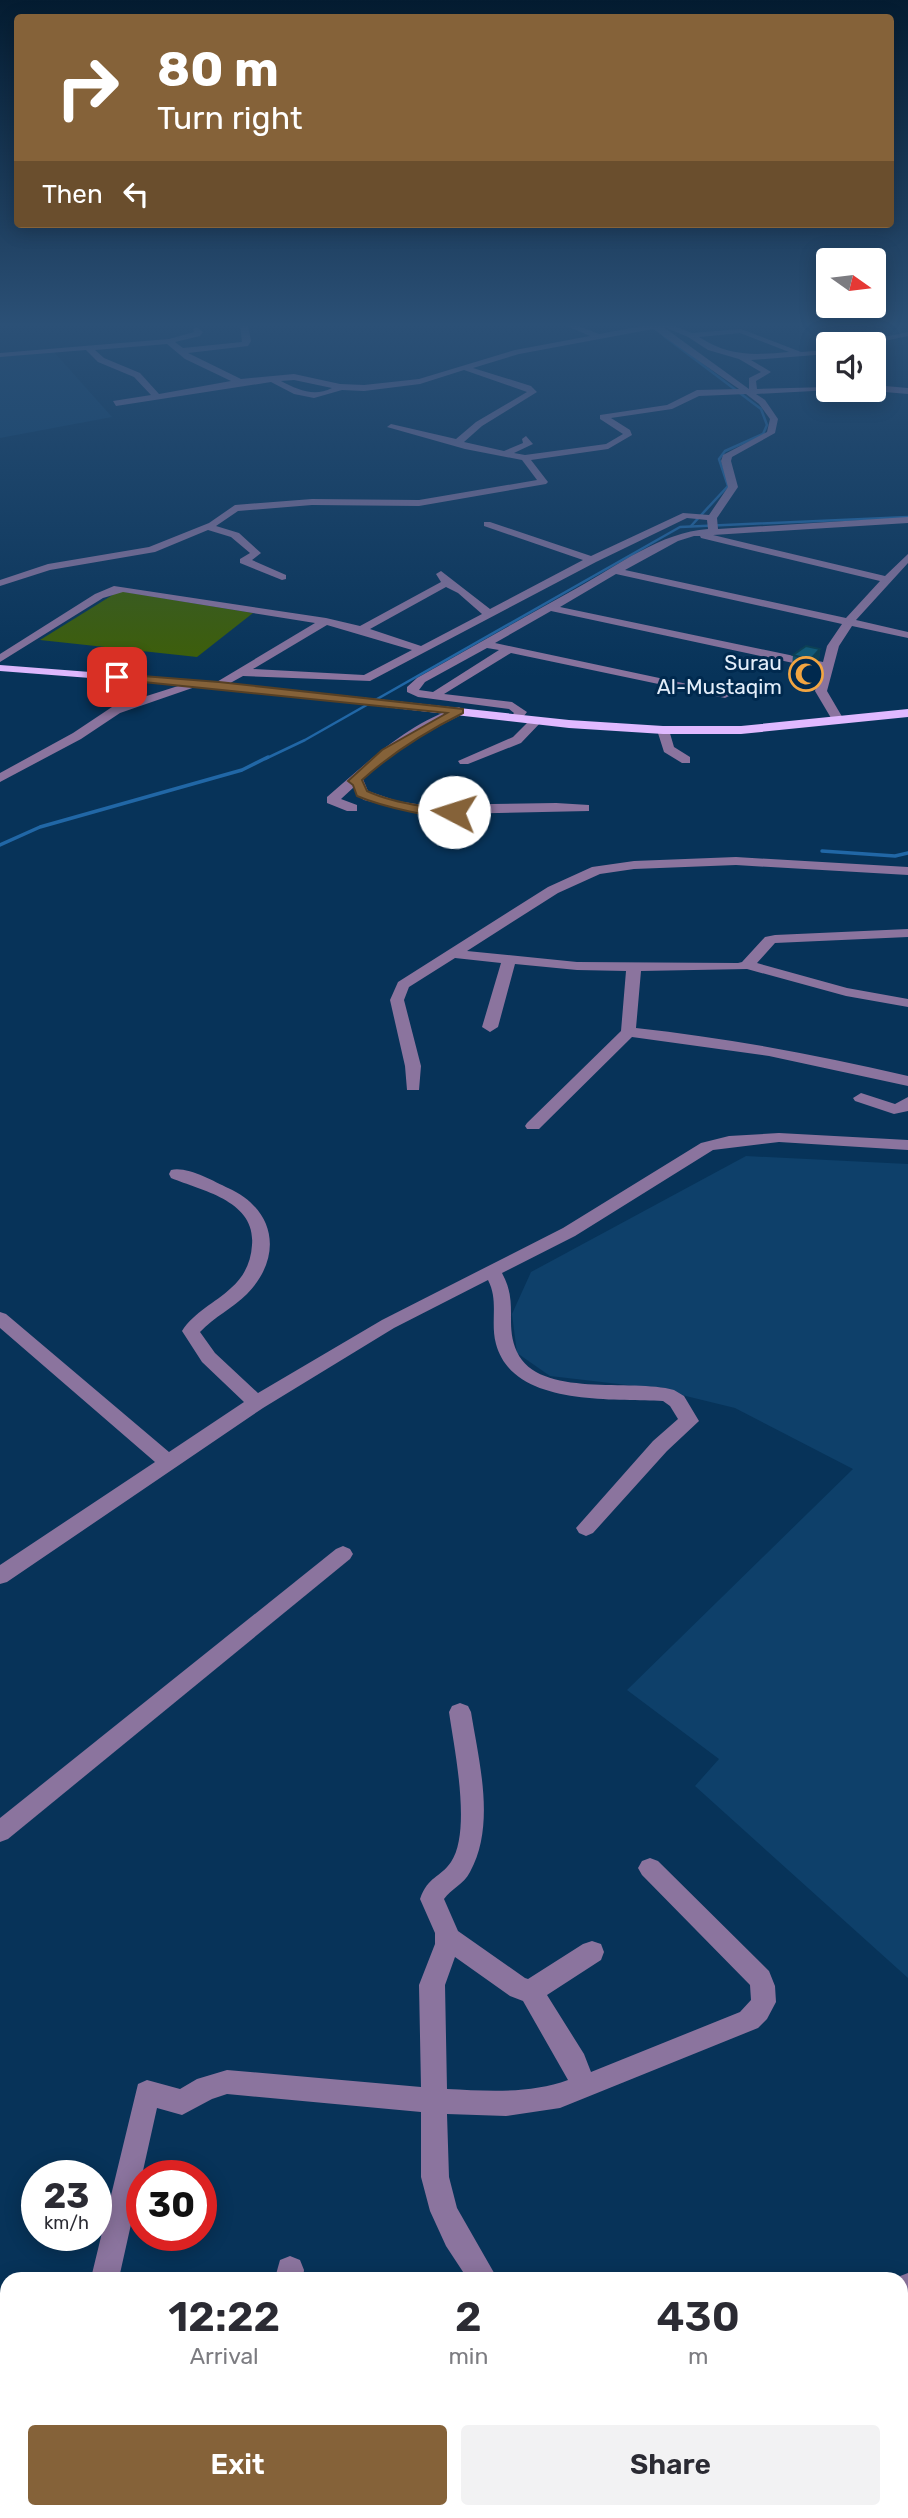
<!DOCTYPE html>
<html lang="en">
<head>
<meta charset="utf-8">
<style>
  :root { --surface:#fff; --page:#f2f2f3; --text:#2b2b33; --muted:#7c7c81; --accent:#856239 }
  body { margin:0; font-family:Rubik,sans-serif; background:var(--page); color:var(--text); height:100vh; display:flex; flex-direction:column; font-size:26px; white-space:nowrap }
  * { box-sizing:border-box; margin:0 }
  p { font-size:23px; color:var(--muted) }
  .icon { flex:none; width:38px; height:38px; fill:none; stroke:currentColor; stroke-width:2; stroke-linecap:round; stroke-linejoin:round }
  .map { position:relative; flex:1; overflow:hidden }
  .sheet { position:absolute; left:0px; top:2272px; width:908px; height:247px; display:flex; flex-direction:column; background:var(--surface); border-radius:21px 21px 0 0; box-shadow:0 4px 18px #0003 }
  .sheet>* { flex:none }
  .top-card { position:absolute; left:14px; top:14px; width:880px; height:214px; border-radius:7px; box-shadow:0 4px 18px #0003; background:#856239; color:#fff; overflow:hidden }
  .needle { width:46px; rotate:104deg }
  .tools { position:absolute; left:816px; top:248px; display:grid; gap:14px }
  .tools a { display:grid; place-items:center; width:70px; height:70px; border-radius:7px; background:var(--surface); box-shadow:0 4px 18px #0003; font-size:35px }
  .speed { position:absolute; left:21px; top:2160px; display:flex; gap:14px; font-size:35px; font-weight:700; text-align:center }
  .speed>* { display:grid; place-content:center; width:91px; height:91px; border-radius:50%; background:var(--surface); box-shadow:0 4px 18px #0003; line-height:1 }
  .speed small { font-size:18px; font-weight:400 }
  .speed .limit { border:10px solid #d22; background:#fff; color:#111 }
  .pin { position:absolute; display:grid; place-items:center; width:60px; height:60px; color:#fff; margin:-30px; border-radius:14px; box-shadow:0 4px 10px #0006 }
  .me { position:absolute; width:77px; margin:-38px; rotate:275deg; stroke-linejoin:round; filter:drop-shadow(0 0 5px #0008) }
  .turn { display:flex; align-items:center; gap:24px; height:147px; padding:0 28px; font-size:32px }
  .turn .icon { width:91px; height:91px; stroke-width:2.5 }
  .turn b { display:block; font-size:49px; line-height:60px }
  .then { display:flex; align-items:center; height:66px; padding:0 28px; background:#0003; gap:14px; font-size:26px }
  .eta { display:flex; justify-content:space-evenly; align-items:center; height:119px; text-align:center }
  .eta b { font-size:42px; font-weight:600; line-height:49px }
  .primary-button { display:flex; gap:14px; margin-top:auto; padding:14px 28px }
  .primary-button a { flex:1; height:80px; border-radius:7px; background:var(--accent); color:#fff; font-size:28px; font-weight:600; line-height:80px; text-align:center }
  .primary-button a+a { background:var(--page); color:var(--text) }
  .map>svg:first-child { display:block }
</style>
</head>
<body>
<div class="map">
<svg width="908" height="2518" viewBox="0 0 908 2518">
  <rect width="100%" height="100%" fill="#073359"/>
  <g fill="#0e406a">
    <path d="M54,352L112,417L0,438V357Z"/>
    <path d="M746,1156L908,1164V1978L695,1786L719,1759L627,1690L853,1469L735,1408L653,1388L550,1376L517,1353L512,1314L531,1272Z"/>
  </g>
  <path fill="#3e5f05" d="M119,591L253,613L197,657L40,640Z"/>
  <g fill="none" stroke-linecap="round" stroke-linejoin="round">
    <g stroke="#2167a6" stroke-width="2.5">
      <path d="M664,336L761,409L767,425L763,434L725,451L719,459L728,486L691,526"/>
      <path d="M265,759L305,740L680,527L908,517"/>
    </g>
    <g stroke="#2167a6" stroke-width="3.5">
      <path d="M0,845L40,827L242,770L268,757"/>
      <path d="M822,851L895,856L908,853"/>
    </g>
    <g fill="#8b749e" fill-rule="evenodd">
      <path d="M240,325H248L251,341L248,346L188,353L241,379L294,374L340,384L364,385L419,379L515,350L590,336L565,325H576L599,334L648,325H672L692,333L741,329L801,352L828,350V354L751,360L771,372L756,381L757,389L828,387V390H832L756,394L765,400L778,419L775,433L732,457L731,461L738,487L717,518L718,529L908,517V523L713,535L885,576L908,554V563L856,620L908,632V638L852,626L839,646L827,691L844,720L838,724L834,723L815,691L821,669L551,611L495,643L725,692L731,695L725,698L511,653L444,694L512,702L527,712L520,721H512L510,718L514,713L509,709L418,697L407,692V687L417,678C470,648 523,618 577,588C617,566 661,532 708,529L707,520L687,518L596,562L370,681L243,676L223,687H215V683L315,623L123,592L103,598L0,662V654L95,594L114,586L326,618L360,626L441,582L436,574L441,571L490,609L583,560L484,526V522H490L591,556L683,513L709,515L728,487L721,461L723,455L767,432L770,419L759,404L746,394L699,396L672,409L611,418L630,430L632,435L608,449L531,460L548,482L546,484L419,506L312,505L238,511L216,526L239,533L261,553L252,560L286,575V579L282,580L240,563V559L250,553L231,537L208,530L155,552L50,570L0,586V580L48,564L149,547L209,523L235,505L312,499L419,500L537,480L522,460L465,449L387,427L391,424L456,439L476,422L527,392L464,370L420,384L364,391L342,390L314,398L294,394L271,382L116,406L113,401L151,395L134,377L98,362L86,350L0,357V353L169,339L194,332L193,329L197,327L203,332L200,336L175,342L183,348L242,342ZM662,326L688,337L708,350L739,359L761,372L749,378V389ZM653,329L739,389L697,390L667,405L600,415V419L623,434L606,444L525,455L514,453L533,444L526,436L522,439L523,443L504,451L464,442L482,426L537,392L531,386L473,368L519,354ZM740,333L789,352C754,355 730,357 699,337ZM167,344L185,359L231,381L159,394L140,373L104,358L95,350ZM294,380L332,388C314,397 298,390 281,381ZM694,536H700L701,538L880,581L846,618L625,570L678,541ZM616,574L842,624L827,646L823,662L560,607ZM446,587L458,593L482,614L421,646L370,629ZM327,625L412,650L364,675L253,669ZM487,648L499,650L433,692L419,690L425,682Z"/>
      <path d="M908,332V336L865,345H847Z"/>
      <path d="M873,385L908,388V394L873,391Z"/>
      <path d="M197,680L203,683L201,685L120,713L81,739L0,782V773L73,733L112,707Z"/>
      <path d="M459,707L465,711L463,714C426,732 394,751 363,779L368,791L397,801L423,805L556,803L589,805V811L450,814L396,808L364,800L358,796L354,787L341,799L357,805V811H347L327,803V797C367,763 407,723 459,707Z"/>
      <path d="M533,717L543,720L521,743L468,764H460L458,761L513,737Z"/>
      <path d="M663,726L669,730L674,747L690,757V763H682L664,752L657,730Z"/>
      <path d="M736,857L908,867V875L736,865L634,869L600,874L558,893L467,951L577,962L738,963L742,962L765,937L775,935L908,929V937L775,943L757,963L847,988L908,999V1007L846,996L747,969L641,971L636,1028C728,1038 818,1055 908,1076V1086L769,1056L632,1037L539,1129H527L525,1126L527,1123L621,1031L626,971L577,970L515,964L498,1027L490,1032L482,1027L501,963L455,958L409,987L404,1000L421,1066L419,1090H407L405,1066L390,1000L398,982L548,887L592,867L634,861Z"/>
      <path d="M861,1093L895,1104L908,1097V1111L894,1114L855,1101L853,1098Z"/>
      <path d="M779,1133L908,1140V1150L779,1142L713,1150L575,1236L502,1273C519,1304 504,1323 517,1352C539,1399 632,1378 674,1390L684,1396L699,1421L667,1451L593,1533L586,1536L579,1533L576,1528L653,1441L678,1419L670,1406L663,1401C612,1398 513,1407 496,1344C490,1322 499,1301 488,1280L394,1328L263,1408L7,1582L0,1584V1565L155,1462L0,1328V1312L6,1314L169,1452L244,1402L202,1362L182,1331C194,1312 215,1303 231,1288C244,1277 251,1262 252,1245C256,1201 203,1191 171,1178L169,1174L171,1170C187,1166 213,1181 228,1188C275,1209 284,1256 247,1294C233,1308 214,1317 200,1332L215,1353L258,1393L382,1320L563,1228L701,1143L729,1136Z"/>
      <path d="M343,1546L350,1549L353,1554L350,1559L8,1839L0,1842V1818L336,1549Z"/>
      <path d="M460,1703L468,1706L471,1712C479,1762 496,1825 470,1872C464,1884 451,1889 444,1899L458,1931L525,1978L528,1979L583,1944L592,1941L601,1944L604,1952L601,1960L547,1995L584,2054L591,2072L740,2012L751,2000L750,1985L642,1875L638,1868L642,1861L650,1858L658,1861L769,1971L775,1986L776,2002L767,2019L758,2028L560,2108L506,2116L447,2114L449,2177L457,2208L497,2278H467L446,2246L430,2211L421,2177V2112L227,2094L212,2099L182,2115L157,2108L119,2278H91L138,2084L147,2080L180,2089L197,2079L227,2070L421,2087L419,1985L435,1944V1933L420,1899C428,1876 440,1878 451,1862C472,1831 454,1748 449,1712L452,1706ZM455,1957L510,1996L523,2001L568,2080C530,2094 487,2091 447,2089L445,1985Z"/>
      <path d="M290,2256L300,2260L304,2270L303,2278H275L280,2260Z"/>
      <path d="M908,2273V2302L901,2305V2278H895Z"/>
      <path d="M147,2511H178L181,2518H150Z"/>
      <path d="M214,2511H248L245,2518H211Z"/>
      <path d="M680,2511H716L719,2518H683Z"/>
      <path d="M734,2511H765L762,2518H731Z"/>
    </g>
    <path fill="#e0b9ff" fill-rule="evenodd" d="M0,665L219,682L569,720L663,726H741L908,709V717L741,734H663L569,728L219,688L0,671Z"/>
  </g>
  <path fill="#0d4d66" d="M820,649L818,671L807,682L791,678L793,655Z"/>
  <path fill="#0a3f53" d="M820,649L818,671L807,682L810,660Z"/>
  <path fill="#0f5a77" stroke="#0a3f53" stroke-width="2" d="M806,646L820,649L810,660L793,655Z"/>
  <linearGradient id="sky" x2="0" y2="1"><stop stop-color="#041c31"/><stop offset="0.48" stop-color="#2b5076"/><stop offset="1" stop-color="#2b5076" stop-opacity="0"/></linearGradient>
  <rect width="908" height="677" fill="url(#sky)"/>
  <path fill="#856239" stroke="#564025" stroke-width="2" d="M117,674L219,682L463,709V713C425,732 393,752 362,780L367,791C384,799 403,803 422,806C434,808 450,805 460,812C444,824 376,804 357,796L353,785L348,781L382,750L447,713L114,679V675Z"/>
  <defs>
    <g id="mosque-ring" transform="scale(1.75)"><circle r="9.5" fill="#00294e" stroke="#f2a541" stroke-width="1.5"/><path d="M3.5-4.9A6 6 0 1 0 3.5 4.9A5 5 0 1 1 3.5-4.9Z" fill="#f2a541"/></g>
  </defs>
  <g fill-rule="evenodd">
    <use href="#mosque-ring" x="806" y="674"/>
  </g>
  <g text-anchor="middle" dominant-baseline="central" stroke-width="6" stroke-linejoin="round" paint-order="stroke">
    <g font-size="21" fill="#e3eefa" stroke="#00294e" text-anchor="end">
      <text x="782" y="662">Surau<tspan x="782" dy="24">Al-Mustaqim</tspan></text>
    </g>
  </g>
</svg>
<div class="tools">
<a><svg class="needle" viewBox="-14 -14 28 28"><path d="M0-13l5 13h-10z" fill="#e53935"/><path d="M0 13l5-13h-10z" fill="#7c7c81"/></svg></a>
<a><svg class="icon" aria-label="sound" viewBox="0 0 24 24"><path d="M4 9h4l5-4v14l-5-4H4zM17 9q2 3 0 6"/></svg></a>
</div>
<div class="speed"><div>23<small>km/h</small></div><div class="limit">30</div></div>
<div class="pin" style="left:117px;top:677px;background:#d93025"><svg class="icon" aria-label="arrive" viewBox="0 0 24 24"><path d="M6 21V4h12l-3 4 3 4H6"/></svg></div>
<svg class="me" style="left:454px;top:812px" viewBox="-20 -20 40 40"><circle r="19" fill="#fff"/><path d="M0-13L10 11 0 6-10 11z" fill="#856239"/></svg>
<div class="top-card">
<div class="turn"><svg class="icon" aria-label="right" viewBox="0 0 24 24"><path d="M7 20v-9h11M14 6l5 5-5 5"/></svg><div><b>80 m</b>Turn right</div></div>
<div class="then">Then<svg class="icon" aria-label="left" viewBox="0 0 24 24"><path d="M17 20v-9H6M10 6l-5 5 5 5"/></svg></div>
</div>
<section class="sheet">
<div class="eta">
<div><b>12:22</b><p>Arrival</p></div>
<div><b>2</b><p>min</p></div>
<div><b>430</b><p>m</p></div>
</div>
<div class="primary-button"><a>Exit</a><a>Share</a></div>
</section>
</div>
</body>
</html>
